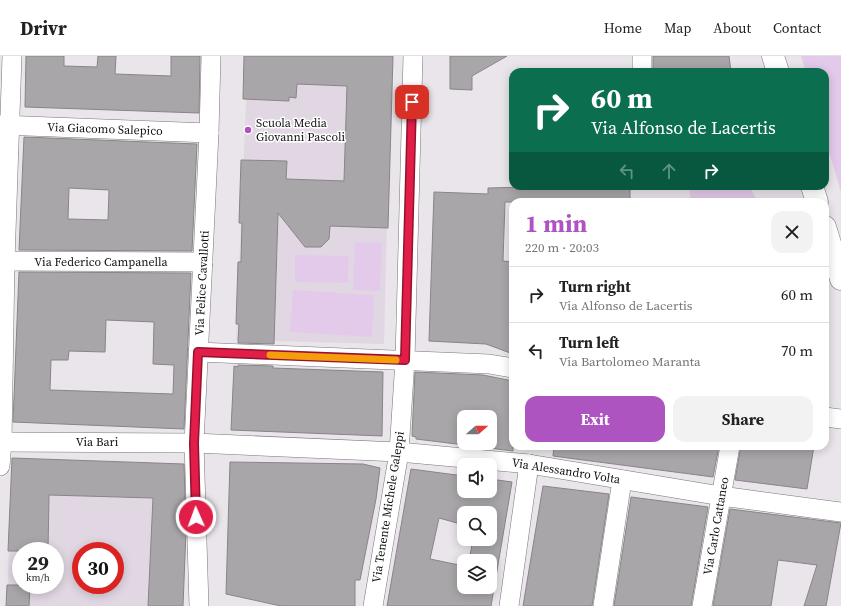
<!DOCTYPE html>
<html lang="en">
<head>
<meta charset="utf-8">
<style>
  :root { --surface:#fff; --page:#f2f2f2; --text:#222; --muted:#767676; --line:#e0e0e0; --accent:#ae54c1 }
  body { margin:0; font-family:"Source Serif 4",serif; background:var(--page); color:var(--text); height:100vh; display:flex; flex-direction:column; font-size:15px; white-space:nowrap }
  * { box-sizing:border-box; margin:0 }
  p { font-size:13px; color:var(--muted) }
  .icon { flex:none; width:22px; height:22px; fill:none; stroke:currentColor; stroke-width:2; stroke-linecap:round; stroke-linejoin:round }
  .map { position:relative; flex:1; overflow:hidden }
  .details { position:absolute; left:509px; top:142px; width:320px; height:252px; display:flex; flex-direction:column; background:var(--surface); border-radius:12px; box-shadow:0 2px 10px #0003 }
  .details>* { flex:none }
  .guide { position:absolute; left:509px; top:12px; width:320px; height:122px; border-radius:12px; box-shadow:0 2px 10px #0003; background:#0b6e4f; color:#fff; overflow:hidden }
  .needle { width:26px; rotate:69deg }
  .fabs { position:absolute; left:457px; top:354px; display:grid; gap:8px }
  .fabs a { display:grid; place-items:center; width:40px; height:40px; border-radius:8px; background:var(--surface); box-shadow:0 2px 10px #0003; font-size:20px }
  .speed { position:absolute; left:12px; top:486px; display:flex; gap:8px; font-size:20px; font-weight:700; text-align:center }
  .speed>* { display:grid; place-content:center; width:52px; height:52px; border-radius:50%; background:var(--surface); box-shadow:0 2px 10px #0003; line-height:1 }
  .speed small { font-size:10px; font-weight:400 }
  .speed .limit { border:6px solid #d22; background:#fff; color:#111 }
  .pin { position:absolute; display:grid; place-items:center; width:34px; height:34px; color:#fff; margin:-17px; border-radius:8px; box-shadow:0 2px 6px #0006 }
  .me { position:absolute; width:44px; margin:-22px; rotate:358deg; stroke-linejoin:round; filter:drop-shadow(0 0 3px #0008) }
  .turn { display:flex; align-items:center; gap:14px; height:84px; padding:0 16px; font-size:18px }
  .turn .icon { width:52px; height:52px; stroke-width:2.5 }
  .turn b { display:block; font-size:28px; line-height:34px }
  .lanes { display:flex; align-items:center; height:38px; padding:0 16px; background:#0003; justify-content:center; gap:20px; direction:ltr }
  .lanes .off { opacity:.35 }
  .round { display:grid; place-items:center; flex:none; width:42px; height:42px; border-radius:12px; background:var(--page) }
  .headline { display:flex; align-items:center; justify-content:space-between; height:68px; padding:0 16px }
  h1 { font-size:24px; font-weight:700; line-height:30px; color:var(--accent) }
  .action { display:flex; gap:8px; margin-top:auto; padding:8px 16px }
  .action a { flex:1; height:46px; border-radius:12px; background:var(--accent); color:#fff; font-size:16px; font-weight:700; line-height:46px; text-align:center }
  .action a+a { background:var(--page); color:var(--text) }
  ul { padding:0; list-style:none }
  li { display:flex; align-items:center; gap:12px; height:56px; padding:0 16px; border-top:1px solid var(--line) }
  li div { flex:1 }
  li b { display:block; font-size:15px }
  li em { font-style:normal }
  header { display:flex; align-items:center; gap:24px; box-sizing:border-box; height:56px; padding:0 20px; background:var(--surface); border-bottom:1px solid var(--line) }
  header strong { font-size:19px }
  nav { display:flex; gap:22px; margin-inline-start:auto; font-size:14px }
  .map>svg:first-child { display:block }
</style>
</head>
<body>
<header>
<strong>Drivr</strong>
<nav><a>Home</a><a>Map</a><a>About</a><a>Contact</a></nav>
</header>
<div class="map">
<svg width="841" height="550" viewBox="0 0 841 550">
  <rect width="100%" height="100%" fill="#e9e5ea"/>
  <g fill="#e0d7e2" fill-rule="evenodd">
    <path d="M248,0H391L384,288L236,284Z"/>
    <path d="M12,404L187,409L182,550H7ZM21,495H55V529H21ZM81,495H115V529H81Z"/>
  </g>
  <g fill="#e4caea">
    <path d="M801,0H841V136L825,82V16H806Z"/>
    <path d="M689,130H749L758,146H691Z"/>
    <path d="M355,186L382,187L380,235L353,234Z"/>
    <path d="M295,199L349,200L348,227L295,226Z"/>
    <path d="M293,234L374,239L372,281L290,276Z"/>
  </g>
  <g fill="#a9a6aa" stroke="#888488" fill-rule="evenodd">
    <path d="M26,0H64V10L97,11L98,0H116L115,18L171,20V0H200L199,57L25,51Z"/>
    <path d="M244,0H393L388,172L330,170L329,183L321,191H305L278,157L274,288L238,287L239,268H236L238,206H241L242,167H239L241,104L287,105L286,123L344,125L347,30L297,28L296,42L289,41V45L243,43Z"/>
    <path d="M450,0H507L472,20V34L450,33Z"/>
    <path d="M653,0H729L731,16H653Z"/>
    <path d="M24,81L197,88L192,195L19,194ZM69,132L109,134L108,164L68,163Z"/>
    <path d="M525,130H558V131L630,130V146H505L503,205L513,206V298L486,288L429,285L434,136L488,138V132L525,131Z"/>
    <path d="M19,216L191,217L184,373L13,366ZM106,264L154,266L153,308L174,309L173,338L50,334L51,304H68L69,295L105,296Z"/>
    <path d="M238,309L273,310V312L383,316L382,380L231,374L234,310L238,311Z"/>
    <path d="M415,316L483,319L513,325V395L416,383V381L412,380ZM464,361H490V387H464Z"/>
    <path d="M554,390H719L713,421L553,400Z"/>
    <path d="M741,390H814L807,433L735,424Z"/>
    <path d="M12,402L184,408L186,475L183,550H148L153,442L49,439L48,495H8Z"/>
    <path d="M230,406L363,408L380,412L376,443L360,524H355V550H281L226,538Z"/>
    <path d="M411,413L464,420V435H490V423L512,426L491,550H387ZM464,457H490V483H473L469,505H490V531H464V510L430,503L439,462L464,469Z"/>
    <path d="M543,430L609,438L592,550H523Z"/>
    <path d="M631,441L708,451L691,550H614Z"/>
    <path d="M730,453L841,467L826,550H804L817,509L778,504L771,550H713Z"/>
    <path d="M7,529H30L29,550H6Z"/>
  </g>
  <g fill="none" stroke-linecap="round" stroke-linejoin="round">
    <g stroke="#79767a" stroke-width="20">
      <g id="minor">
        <path d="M642,0V16"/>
        <path d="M0,69L209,77"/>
        <path d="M0,205L203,206"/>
        <path d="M198,296L489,308L513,312"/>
        <path d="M825,361L841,363"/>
        <path d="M0,386L194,387L399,396L529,408L721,440L841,456"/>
        <path d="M0,410L2,386L5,206L12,0"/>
        <path d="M199,550L194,387L209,77L211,0"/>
        <path d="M373,550L399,396L405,304L413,0"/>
        <path d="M509,550L529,408"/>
        <path d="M603,550L622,424"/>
        <path d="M702,550L730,390"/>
      </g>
    </g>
    <g stroke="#79767a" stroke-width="23">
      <g id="tertiary">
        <path d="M773,0L778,16"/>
        <path d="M812,130L817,146"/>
        <path d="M825,171L841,223"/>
      </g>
    </g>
    <use href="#minor" stroke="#fff" stroke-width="19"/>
    <use href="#tertiary" stroke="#fff" stroke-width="22"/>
  </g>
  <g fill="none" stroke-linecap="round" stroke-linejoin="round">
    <g stroke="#92132f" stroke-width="10">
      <path id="route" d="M196,461L194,387L198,296L405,304L412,46"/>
    </g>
    <use href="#route" stroke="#e11d48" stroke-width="7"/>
    <path stroke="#f59e0b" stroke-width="7" d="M270,299L396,304"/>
  </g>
  <circle fill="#ae54c1" stroke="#fff" stroke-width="1.5" cx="248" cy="74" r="4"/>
  <g text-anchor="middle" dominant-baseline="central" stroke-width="3" stroke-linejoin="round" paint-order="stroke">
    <g font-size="12" fill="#121112" stroke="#fff" text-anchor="start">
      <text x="256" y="67">Scuola Media<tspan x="256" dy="14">Giovanni Pascoli</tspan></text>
    </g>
    <g font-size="12" fill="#121112" stroke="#fff">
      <text transform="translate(105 73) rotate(2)">Via Giacomo Salepico</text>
      <text x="101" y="206">Via Federico Campanella</text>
      <text transform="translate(202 227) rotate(-87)">Via Felice Cavallotti</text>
      <text x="97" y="386">Via Bari</text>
      <text transform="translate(566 415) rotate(9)">Via Alessandro Volta</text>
      <text transform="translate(388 451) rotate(-81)">Via Tenente Michele Galeppi</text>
      <text transform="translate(716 470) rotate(-80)">Via Carlo Cattaneo</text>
    </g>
  </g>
</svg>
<div class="fabs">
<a><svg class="needle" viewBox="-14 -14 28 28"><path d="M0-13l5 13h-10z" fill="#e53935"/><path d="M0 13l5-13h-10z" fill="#767676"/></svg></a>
<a><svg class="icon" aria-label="sound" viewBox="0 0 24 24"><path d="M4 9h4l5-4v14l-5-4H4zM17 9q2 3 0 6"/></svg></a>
<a><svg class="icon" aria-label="search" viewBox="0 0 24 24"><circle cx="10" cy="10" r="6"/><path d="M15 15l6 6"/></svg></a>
<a><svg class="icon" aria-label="layers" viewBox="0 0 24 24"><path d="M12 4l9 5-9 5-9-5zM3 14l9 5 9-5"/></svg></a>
</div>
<div class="speed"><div>29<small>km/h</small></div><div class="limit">30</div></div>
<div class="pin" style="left:412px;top:46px;background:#d93025"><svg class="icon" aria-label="arrive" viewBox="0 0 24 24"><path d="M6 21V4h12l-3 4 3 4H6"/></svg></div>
<svg class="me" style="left:196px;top:461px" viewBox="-20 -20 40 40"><circle r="17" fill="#e11d48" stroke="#fff" stroke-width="3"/><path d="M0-11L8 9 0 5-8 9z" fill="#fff"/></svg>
<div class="guide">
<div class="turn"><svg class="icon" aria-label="right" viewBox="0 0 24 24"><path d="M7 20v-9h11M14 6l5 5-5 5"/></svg><div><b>60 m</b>Via Alfonso de Lacertis</div></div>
<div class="lanes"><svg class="icon off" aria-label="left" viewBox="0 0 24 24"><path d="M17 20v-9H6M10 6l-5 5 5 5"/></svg><svg class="icon off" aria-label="ahead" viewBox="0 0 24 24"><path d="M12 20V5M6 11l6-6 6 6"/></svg><svg class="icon" aria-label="right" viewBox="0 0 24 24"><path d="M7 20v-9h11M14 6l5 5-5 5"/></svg></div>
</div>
<section class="details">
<div class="headline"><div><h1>1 min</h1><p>220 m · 20:03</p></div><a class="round"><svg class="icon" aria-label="close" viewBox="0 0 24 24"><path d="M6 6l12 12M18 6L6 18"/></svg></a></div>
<ul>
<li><svg class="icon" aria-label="right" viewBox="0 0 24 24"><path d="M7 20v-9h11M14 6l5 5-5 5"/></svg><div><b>Turn right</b><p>Via Alfonso de Lacertis</p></div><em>60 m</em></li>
<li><svg class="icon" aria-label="left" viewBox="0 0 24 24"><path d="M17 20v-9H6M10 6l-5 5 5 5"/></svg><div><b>Turn left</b><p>Via Bartolomeo Maranta</p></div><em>70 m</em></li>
</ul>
<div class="action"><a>Exit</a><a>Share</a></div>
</section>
</div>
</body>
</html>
